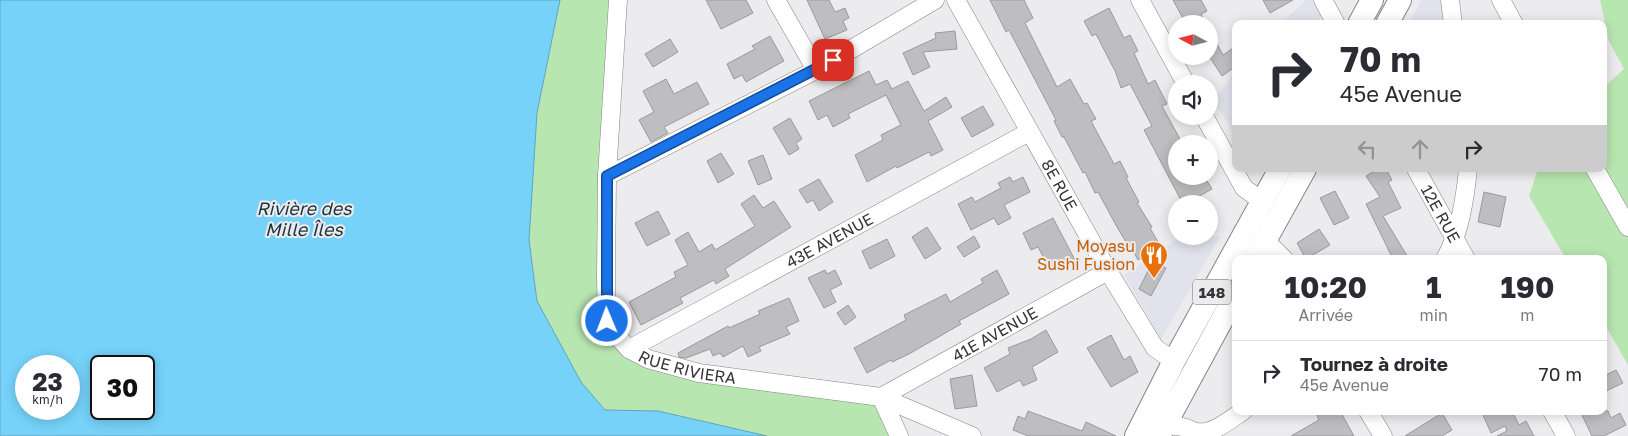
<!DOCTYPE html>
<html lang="fr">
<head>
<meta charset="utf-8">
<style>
  :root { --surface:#fff; --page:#f7f7f7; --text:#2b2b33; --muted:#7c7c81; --line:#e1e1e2 }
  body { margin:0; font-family:"Golos Text",sans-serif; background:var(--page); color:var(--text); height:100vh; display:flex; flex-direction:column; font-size:19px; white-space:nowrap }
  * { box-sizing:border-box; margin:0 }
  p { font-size:16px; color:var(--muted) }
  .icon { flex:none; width:28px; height:28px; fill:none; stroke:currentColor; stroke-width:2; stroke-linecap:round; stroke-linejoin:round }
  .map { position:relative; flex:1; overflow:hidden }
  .sheet { position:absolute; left:1232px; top:255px; width:375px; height:160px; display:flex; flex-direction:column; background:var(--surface); border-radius:10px; box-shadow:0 2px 12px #0003 }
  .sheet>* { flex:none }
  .guide { position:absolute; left:1232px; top:20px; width:375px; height:152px; border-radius:10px; box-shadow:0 2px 12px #0003; background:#fff; color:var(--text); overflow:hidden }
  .needle { width:32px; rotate:277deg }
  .fabs { position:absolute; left:1168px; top:15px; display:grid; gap:10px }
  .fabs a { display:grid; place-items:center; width:50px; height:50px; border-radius:50%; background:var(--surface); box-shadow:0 2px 12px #0003; font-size:25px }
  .speed { position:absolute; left:15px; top:355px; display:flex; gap:10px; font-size:25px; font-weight:700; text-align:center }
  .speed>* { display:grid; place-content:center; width:65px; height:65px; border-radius:50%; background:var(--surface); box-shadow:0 2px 12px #0003; line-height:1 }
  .speed small { font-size:12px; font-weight:400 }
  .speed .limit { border:2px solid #111; border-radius:8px; background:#fff; color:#111 }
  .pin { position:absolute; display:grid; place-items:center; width:42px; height:42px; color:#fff; margin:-21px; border-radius:10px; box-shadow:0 2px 8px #0006 }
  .me { position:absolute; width:55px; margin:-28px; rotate:359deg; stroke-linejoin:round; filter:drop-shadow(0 0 4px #0008) }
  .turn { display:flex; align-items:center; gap:18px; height:105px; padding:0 25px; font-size:22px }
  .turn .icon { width:65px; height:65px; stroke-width:2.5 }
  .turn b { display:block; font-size:35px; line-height:42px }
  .lanes { display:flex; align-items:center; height:48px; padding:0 25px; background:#0003; justify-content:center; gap:25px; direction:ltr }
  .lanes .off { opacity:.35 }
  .eta { display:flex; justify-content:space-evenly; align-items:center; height:85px; text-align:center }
  .eta b { font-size:30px; font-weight:700; line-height:35px }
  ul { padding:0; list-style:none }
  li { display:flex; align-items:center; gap:15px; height:65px; padding:0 25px; border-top:1px solid var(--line) }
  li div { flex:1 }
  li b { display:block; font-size:19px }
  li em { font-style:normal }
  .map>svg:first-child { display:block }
</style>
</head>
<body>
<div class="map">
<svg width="1628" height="436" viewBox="0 0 1628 436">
  <rect width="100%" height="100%" fill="#ececee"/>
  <g fill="#e1e2ec">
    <path d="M1306,0H1330L1318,20V24H1281Z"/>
    <path d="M1421,0H1440L1445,24H1409Z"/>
    <path d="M1236,71V135L1213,101Z"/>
    <path d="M1209,234L1220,237L1161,339L1124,275L1182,236H1209Z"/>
  </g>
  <g fill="#b8e6b0">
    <path d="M560,0H617L606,321L648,359L881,397L898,436H767L658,411L605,410L581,382L537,301L529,240L537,113Z"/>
    <path d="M1600,0H1628V365L1604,323V259H1566L1529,196L1538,169H1604V87L1624,69L1609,41Z"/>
  </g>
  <path fill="#76d2f9" stroke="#62a3be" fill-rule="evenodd" d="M0,0H560L537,113L529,240L537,301L581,382L605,410L658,411L767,436H0ZM69,366V409H26V366ZM144,366V409H101V366Z"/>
  <g fill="#bebec0" stroke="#9a9a9c">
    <path d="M706,0H746L753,13L721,29Z"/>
    <path d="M807,0H829L835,12L845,8L849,18L843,21L847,30L825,39Z"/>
    <path d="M990,0H1024L1033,18L1025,23L1057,87L1070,79L1084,104L1087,103L1096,119L1091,121L1114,164L1120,161L1128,177L1126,178L1139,202L1137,203L1152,227L1150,228L1161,247L1138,260L1128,241L1126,242L1117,227L1098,192L1095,193L1085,172L1083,173L1064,137H1062L1054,121L1056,120L1009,30L1006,32Z"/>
    <path d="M1173,0H1201L1207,11L1201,14L1206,24H1186Z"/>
    <path d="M1263,0H1293L1270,13Z"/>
    <path d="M1109,8L1124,38L1130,35L1138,51L1134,53L1148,84L1155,80L1167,104L1162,106L1181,141L1176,144V176H1204L1212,189L1185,204H1183L1144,130L1152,126L1130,84L1121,88L1116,73L1096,34L1092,36L1084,21Z"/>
    <path d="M1209,29L1223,55L1236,46V66L1222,76L1209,56Z"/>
    <path d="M955,31L957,49L923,52L930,67L913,75L903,53L936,38L935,33Z"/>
    <path d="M770,36L784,61L746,82L742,75L734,79L727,64L755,49L752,46Z"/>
    <path d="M670,39L678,52L653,67L645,54Z"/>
    <path d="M869,71L876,85L887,80L892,89L908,81L924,111L946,97L952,107L928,121L943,150L931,156L929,152L897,168L896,166L867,182L855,155L883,140L881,135L901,125L886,95L848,114L850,118L833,127L827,115L818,120L809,101Z"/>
    <path d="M666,79L674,94L697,82L709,104L664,127L668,133L651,142L639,120L654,112L643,91Z"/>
    <path d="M983,106L994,125L972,137L961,118Z"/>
    <path d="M790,118L802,139L796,143L799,149L789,155L773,128Z"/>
    <path d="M721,153L734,174L718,183L707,161Z"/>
    <path d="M763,155L772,179L758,185L748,161Z"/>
    <path d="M1378,169H1386L1392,180L1388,182L1401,208L1383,216L1409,259H1393L1366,204L1380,197L1366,176Z"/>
    <path d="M1010,177L1013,182L1023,177L1030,192L1004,205L1011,218L998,225L994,218L971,230L958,204L972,197L975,202L1001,188L998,183Z"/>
    <path d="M819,179L833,202L819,211L813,200L807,203L799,190Z"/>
    <path d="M1335,191L1349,218L1334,225L1320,198Z"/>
    <path d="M1484,192L1506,197L1500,227L1478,222Z"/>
    <path d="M754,195L763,208L774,201L791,227L725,269L729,276L716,284L714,280L680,298L683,303L641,325L629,302L676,277L674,272L688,265L675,240L688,232L699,252L712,244L715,250L755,226L741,204Z"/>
    <path d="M658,211L670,234L647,246L635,223Z"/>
    <path d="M1053,218L1075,260L1051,272L1038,247L1031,250L1023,233Z"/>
    <path d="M927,227L941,249L925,259L912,237Z"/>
    <path d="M1319,229L1330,245L1306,259L1297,243Z"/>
    <path d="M974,236L980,247L964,257L957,247Z"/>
    <path d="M887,239L895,256L870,269L862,251Z"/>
    <path d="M1153,261L1166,268L1151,296L1139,289Z"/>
    <path d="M825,270L827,274L835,270L842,284L830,290L836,302L824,308L808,278Z"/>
    <path d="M997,270L1009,294L959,321L961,324L909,354L892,362L891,360L867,373L854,348L906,320L904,315L946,294L950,302L983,283L981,279Z"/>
    <path d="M789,298L799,321L786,327L790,334L759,347L761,351L748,357L743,346L723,357L720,353L713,356L710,349L686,358L679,357L678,353L728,326L729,328L760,314L758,311Z"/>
    <path d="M848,305L856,317L845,325L837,313Z"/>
    <path d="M1046,330L1058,352L1032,367L1037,380L1023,386L1020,380L997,392L984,368L1010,354L1008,348L1031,339Z"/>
    <path d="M1111,335L1124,360L1130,356L1138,372L1111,387L1087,348Z"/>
    <path d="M1616,370L1623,383L1604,392V376Z"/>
    <path d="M972,375L977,406L955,409L950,379Z"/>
    <path d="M1028,411L1082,431L1086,422L1116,436H1028L1013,430L1018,416L1025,419Z"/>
    <path d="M1315,411H1340L1354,436H1291L1319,420Z"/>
    <path d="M1491,411H1512L1519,425L1526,421L1534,436H1497L1507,431L1505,426L1491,433L1483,415Z"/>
    <path d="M1580,411H1608L1611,418L1620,413L1626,425L1604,436H1592Z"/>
    <path d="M1442,413L1452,430L1442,436H1405Z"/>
  </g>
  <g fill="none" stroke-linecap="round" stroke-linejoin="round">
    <g stroke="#848586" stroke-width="19">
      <g id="minor">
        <path id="s1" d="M618,0L607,176L606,278L607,321L616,335L629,349L648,359L699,373L881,397L899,436"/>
        <path d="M776,0L816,70"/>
        <path id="s2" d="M956,0L1108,271L1155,348L1174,361"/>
        <path d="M1140,0L1186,84"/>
        <path d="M1323,0L1336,24"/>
        <path d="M1450,0L1453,24"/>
        <path d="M1501,0L1514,24"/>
        <path d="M1204,116L1244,188L1262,201"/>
        <path id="s3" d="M1416,169L1466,259"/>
        <path d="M1595,169L1628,227"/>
        <path d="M607,176L816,70L935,0"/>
        <path d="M1264,242L1273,248L1284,259"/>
        <path d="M1445,259C1460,233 1465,198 1468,169"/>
        <path id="s4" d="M629,349L1029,132"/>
        <path id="s5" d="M881,397L1108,271"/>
        <path d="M881,397L972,436"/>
        <path d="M1368,411L1383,436"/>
        <path d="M1552,411L1566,436"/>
        <path d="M1155,421C1168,428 1174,424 1186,428C1190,429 1192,432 1197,432C1212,435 1231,419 1243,411"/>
      </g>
    </g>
    <g stroke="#848586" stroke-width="24">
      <g id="major">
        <path d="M1359,24L1372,0"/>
        <path d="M1387,24L1400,0"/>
        <path d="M1255,259L1305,169"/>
        <path d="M1136,436L1174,361L1280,169"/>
        <path d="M1159,436L1236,294"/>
      </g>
    </g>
    <use href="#minor" stroke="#fff" stroke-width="18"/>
    <use href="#major" stroke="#fff" stroke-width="22"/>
  </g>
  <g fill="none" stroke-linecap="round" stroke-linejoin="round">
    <g stroke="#114b97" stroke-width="12">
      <path id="route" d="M607,321V176L833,60"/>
    </g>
    <use href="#route" stroke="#1a73e8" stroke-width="9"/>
  </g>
  <defs>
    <g id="restaurant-pin" transform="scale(1.4375)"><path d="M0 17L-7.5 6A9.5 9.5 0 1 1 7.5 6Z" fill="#e8710a" stroke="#ececee"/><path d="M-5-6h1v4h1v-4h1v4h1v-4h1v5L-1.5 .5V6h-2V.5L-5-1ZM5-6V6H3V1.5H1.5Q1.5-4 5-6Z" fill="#fff"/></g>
  </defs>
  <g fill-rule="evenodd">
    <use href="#restaurant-pin" x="1154" y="255"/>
  </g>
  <g text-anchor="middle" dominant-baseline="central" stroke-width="4" stroke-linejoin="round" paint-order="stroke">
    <rect fill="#ececee" stroke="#6c6c6d" stroke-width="1" x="1193" y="279.5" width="38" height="25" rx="4"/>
    <g font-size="15" font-weight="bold" fill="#353536">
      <text x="1212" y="292">148</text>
    </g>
    <g font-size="16" fill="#353536" stroke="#ececee">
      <text stroke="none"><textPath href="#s2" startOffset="212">8E RUE</textPath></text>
      <text stroke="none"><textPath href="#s3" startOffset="51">12E RUE</textPath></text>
      <text stroke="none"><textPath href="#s4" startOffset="228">43E AVENUE</textPath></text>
      <text stroke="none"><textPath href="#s5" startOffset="130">41E AVENUE</textPath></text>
      <text stroke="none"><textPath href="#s1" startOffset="419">RUE RIVIERA</textPath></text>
    </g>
    <g font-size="16" fill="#c56008" stroke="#ececee" text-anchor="end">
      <text x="1135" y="246">Moyasu<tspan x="1135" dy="18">Sushi Fusion</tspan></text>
    </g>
    <g font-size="18" font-style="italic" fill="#1e333d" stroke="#ececee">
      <text x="304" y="208">Rivière des<tspan x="304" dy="21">Mille Îles</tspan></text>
    </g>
  </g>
</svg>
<div class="fabs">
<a><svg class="needle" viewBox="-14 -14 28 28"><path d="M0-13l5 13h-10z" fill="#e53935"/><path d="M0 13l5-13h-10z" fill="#7c7c81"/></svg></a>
<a><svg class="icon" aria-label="sound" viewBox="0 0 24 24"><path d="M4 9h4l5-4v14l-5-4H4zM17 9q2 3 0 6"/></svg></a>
<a>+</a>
<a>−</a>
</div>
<div class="speed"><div>23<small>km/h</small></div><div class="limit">30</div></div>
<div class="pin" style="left:833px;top:60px;background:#d93025"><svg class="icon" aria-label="arrive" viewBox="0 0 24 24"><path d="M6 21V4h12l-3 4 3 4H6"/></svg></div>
<svg class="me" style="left:607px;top:321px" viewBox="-20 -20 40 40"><circle r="17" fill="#1a73e8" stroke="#fff" stroke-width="3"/><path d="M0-11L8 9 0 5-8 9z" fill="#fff"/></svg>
<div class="guide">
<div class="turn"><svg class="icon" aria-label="right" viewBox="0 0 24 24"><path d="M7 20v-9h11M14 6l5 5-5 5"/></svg><div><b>70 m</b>45e Avenue</div></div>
<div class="lanes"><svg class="icon off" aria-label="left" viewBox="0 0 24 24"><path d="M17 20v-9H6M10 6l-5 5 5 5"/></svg><svg class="icon off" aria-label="ahead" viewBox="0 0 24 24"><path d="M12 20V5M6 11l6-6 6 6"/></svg><svg class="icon" aria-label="right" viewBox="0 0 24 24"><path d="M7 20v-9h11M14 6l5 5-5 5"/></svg></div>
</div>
<section class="sheet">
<div class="eta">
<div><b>10:20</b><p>Arrivée</p></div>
<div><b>1</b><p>min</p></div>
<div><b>190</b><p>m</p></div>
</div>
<ul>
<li><svg class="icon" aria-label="right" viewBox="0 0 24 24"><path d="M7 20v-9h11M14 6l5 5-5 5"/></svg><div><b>Tournez à droite</b><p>45e Avenue</p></div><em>70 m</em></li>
</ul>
</section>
</div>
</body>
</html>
